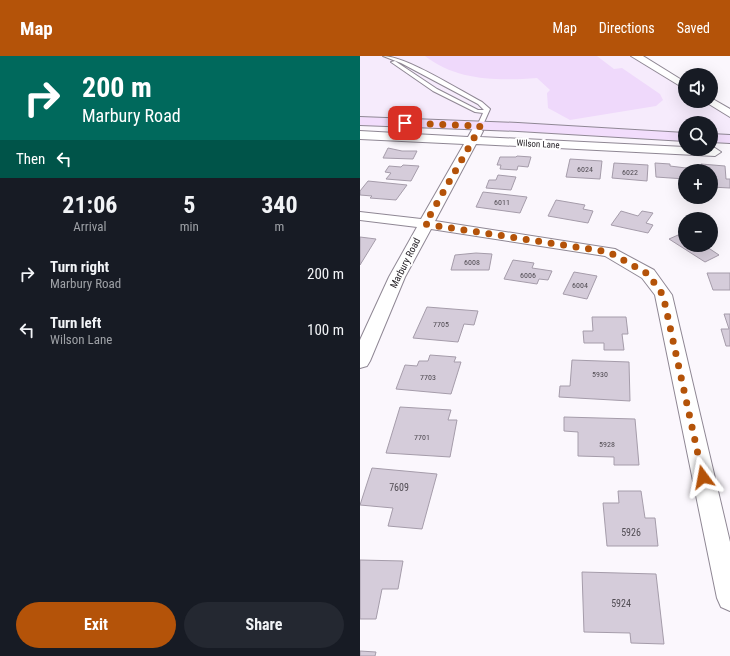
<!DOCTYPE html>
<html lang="en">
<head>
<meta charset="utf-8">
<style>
  :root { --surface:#171b24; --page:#242831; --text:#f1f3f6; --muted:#9ea1a6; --accent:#b45309 }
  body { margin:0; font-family:"Roboto Condensed",sans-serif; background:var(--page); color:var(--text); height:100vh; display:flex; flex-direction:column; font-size:15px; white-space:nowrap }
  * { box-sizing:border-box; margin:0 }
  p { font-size:13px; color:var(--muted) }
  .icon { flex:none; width:22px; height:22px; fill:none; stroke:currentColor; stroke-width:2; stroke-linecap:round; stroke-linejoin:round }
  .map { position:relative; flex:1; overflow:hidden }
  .side { display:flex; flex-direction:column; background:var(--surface); width:360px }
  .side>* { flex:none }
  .hud { background:#00695c; color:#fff; overflow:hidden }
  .buttons { position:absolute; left:318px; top:12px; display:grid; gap:8px }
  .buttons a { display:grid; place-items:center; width:40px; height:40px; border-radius:50%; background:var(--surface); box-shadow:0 4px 16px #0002; font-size:20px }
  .pin { position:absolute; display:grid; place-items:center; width:34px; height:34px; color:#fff; margin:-17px; border-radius:8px; box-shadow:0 2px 6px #0006 }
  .me { position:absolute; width:44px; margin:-22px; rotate:347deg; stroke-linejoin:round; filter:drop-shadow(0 0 3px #0008) }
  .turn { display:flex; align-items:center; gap:14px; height:84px; padding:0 16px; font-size:18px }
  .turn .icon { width:52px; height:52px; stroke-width:2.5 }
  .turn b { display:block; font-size:28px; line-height:34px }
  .then { display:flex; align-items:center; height:38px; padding:0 16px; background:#0003; gap:8px; font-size:15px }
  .eta { display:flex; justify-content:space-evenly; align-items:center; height:68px; text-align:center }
  .eta b { font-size:24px; font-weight:700; line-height:28px }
  .cta { display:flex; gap:8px; margin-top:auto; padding:8px 16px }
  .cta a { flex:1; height:46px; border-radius:24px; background:var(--accent); color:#fff; font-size:16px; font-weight:700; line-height:46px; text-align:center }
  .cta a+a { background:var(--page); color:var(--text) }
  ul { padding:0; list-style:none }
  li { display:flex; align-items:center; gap:12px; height:56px; padding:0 16px }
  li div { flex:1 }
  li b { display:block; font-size:15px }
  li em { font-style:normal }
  header { display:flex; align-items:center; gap:24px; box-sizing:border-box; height:56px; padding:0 20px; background:var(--accent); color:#fff }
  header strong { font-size:19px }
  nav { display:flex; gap:22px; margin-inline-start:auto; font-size:14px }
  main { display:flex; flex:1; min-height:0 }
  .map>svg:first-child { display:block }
</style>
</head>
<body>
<header>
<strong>Map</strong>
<nav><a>Map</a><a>Directions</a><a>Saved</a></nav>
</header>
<main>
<section class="side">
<div class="hud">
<div class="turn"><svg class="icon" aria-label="right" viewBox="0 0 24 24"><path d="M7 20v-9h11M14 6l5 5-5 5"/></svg><div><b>200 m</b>Marbury Road</div></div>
<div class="then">Then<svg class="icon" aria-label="left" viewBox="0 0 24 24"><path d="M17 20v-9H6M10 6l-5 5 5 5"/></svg></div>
</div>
<div class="eta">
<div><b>21:06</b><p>Arrival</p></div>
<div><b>5</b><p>min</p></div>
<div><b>340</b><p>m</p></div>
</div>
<ul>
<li><svg class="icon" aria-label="right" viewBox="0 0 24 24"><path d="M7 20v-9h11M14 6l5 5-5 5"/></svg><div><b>Turn right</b><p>Marbury Road</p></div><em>200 m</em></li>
<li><svg class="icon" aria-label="left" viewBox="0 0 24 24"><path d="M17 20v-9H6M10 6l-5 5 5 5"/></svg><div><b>Turn left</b><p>Wilson Lane</p></div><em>100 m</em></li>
</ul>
<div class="cta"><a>Exit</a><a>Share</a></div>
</section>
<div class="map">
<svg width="370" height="600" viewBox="0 0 370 600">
  <rect width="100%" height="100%" fill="#fbf7fd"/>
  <path fill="#f6ebfc" d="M0,0H272L325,34V45H343L370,61V81L351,80V67H325V79L0,65Z"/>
  <path fill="#efd9fb" d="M65,0H237L254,13L262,12L300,38L303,44L296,50L210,64L188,52L187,37L190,34L177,22C139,25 97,25 65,0Z"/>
  <g fill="#d5ccda" stroke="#a59caa">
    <path d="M28,92L42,95H57L53,103L23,102Z"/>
    <path d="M157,100L171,101L168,111L158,110L157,114L140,113L141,109H137L140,101H156Z"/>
    <path d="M210,103L242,105L240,123L206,121Z"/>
    <path d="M254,107L288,109L287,125L252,122Z"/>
    <path d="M295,107L310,108V110L326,112L325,123L296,121Z"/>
    <path d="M341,108L365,110L366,123H370V132L351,131V115H341Z"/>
    <path d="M43,109L59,110L51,125L26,123L31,117L25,116L29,110L41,111Z"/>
    <path d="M138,119L156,121L151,134L126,132L129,124H136Z"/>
    <path d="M8,125L47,129L36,144L10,142L12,140L0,139V135Z"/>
    <path d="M123,136L167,141L160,157L116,151Z"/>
    <path d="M196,144L225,149L223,153L233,155L228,167L188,160Z"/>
    <path d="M261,155L278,160L282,155L293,157L286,167L293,169L288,177L251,169Z"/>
    <path d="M325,176V189H351L347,191L359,199L345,206L309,183Z"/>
    <path d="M0,181L16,183L0,209Z"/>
    <path d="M116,197L132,198L129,214H91L95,199Z"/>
    <path d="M153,204L174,207L172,212L192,215L188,224L179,223L177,228L144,223Z"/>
    <path d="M214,216L237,220L227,243L203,238Z"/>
    <path d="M347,217H370V234H353Z"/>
    <path d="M67,251L118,255L114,269L104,268L98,286L53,282Z"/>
    <path d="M364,258H370V290H366L361,273H369Z"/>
    <path d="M232,261H266L268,278H262L264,294H244V287H224L223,275H233Z"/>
    <path d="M70,299L96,301L94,306H101L91,338L36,333L45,309L57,310L59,305H68Z"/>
    <path d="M212,304L269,306L270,345L199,341L200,330H210Z"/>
    <path d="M40,351L91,354L88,364H97L90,401L26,397Z"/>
    <path d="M204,361L275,363L279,409H254V401L218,400V376L204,375Z"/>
    <path d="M12,412L77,418L62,473L28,470L33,452L0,449Z"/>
    <path d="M258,435H281L285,462H295L298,490H247L243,447H259Z"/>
    <path d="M0,504L43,505L38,533H22L16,563H0Z"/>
    <path d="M222,516L296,518L304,588L271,587L270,577L224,576Z"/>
    <path d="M0,595L16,596L15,600H0Z"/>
  </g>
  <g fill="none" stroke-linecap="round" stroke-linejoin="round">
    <g stroke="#8f8794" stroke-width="2">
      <path id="lane" d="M23,0C46,0 99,34 122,46L130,53L122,71L117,70L123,57L115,56L73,35L31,6L35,5L77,33L118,54H124L118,48L41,7Z"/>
    </g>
    <g stroke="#8f8794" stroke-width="2">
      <g id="street">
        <path d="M271,0H283L325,26V33Z"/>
        <path d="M351,42L370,53V61L344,45H351Z"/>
        <path d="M117,71L123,75L120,81L325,91V93L355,92L361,96L355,100L116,88L75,165L255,193L294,214L312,239L370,486V555L361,551L357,542L295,239L282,222L245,200L71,173L45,221L10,305L7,310L0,312V284L29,221L57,171L0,164V156L61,163L104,88L0,83V75L108,81L113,72Z"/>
      </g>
    </g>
    <g stroke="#8f8794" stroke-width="2">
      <g id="secondary">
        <path d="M0,61L158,67L325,77V85L158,75L0,69Z"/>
        <path d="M351,78L370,79V87L351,86Z"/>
      </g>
    </g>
    <use href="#lane" fill="#fff" fill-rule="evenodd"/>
    <use href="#street" fill="#fff" fill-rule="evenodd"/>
    <use href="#secondary" fill="#f2ddfc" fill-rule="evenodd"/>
  </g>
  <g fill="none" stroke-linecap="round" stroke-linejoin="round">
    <path stroke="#b45309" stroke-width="7" stroke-dasharray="0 12.6" d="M45,67L120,70L113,84L65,168L249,196L288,218L303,239L343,421"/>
  </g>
  <g text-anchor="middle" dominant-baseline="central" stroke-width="4" stroke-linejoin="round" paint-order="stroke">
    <g font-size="8" fill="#514c53">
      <text x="225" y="113">6024</text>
      <text x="270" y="116">6022</text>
      <text x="142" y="146">6011</text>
      <text x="112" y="206">6008</text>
      <text x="168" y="219">6006</text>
      <text x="220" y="229">6004</text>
      <text x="81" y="268">7705</text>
      <text x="240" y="318">5930</text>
      <text x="68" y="321">7703</text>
      <text x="62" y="381">7701</text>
      <text x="247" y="388">5928</text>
    </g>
    <g font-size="9" fill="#252126" stroke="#fff">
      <text transform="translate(178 88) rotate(3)">Wilson Lane</text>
    </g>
    <g font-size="10" fill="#252126" stroke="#fff">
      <text transform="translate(45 207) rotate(-63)">Marbury Road</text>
    </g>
    <g font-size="10" fill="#514c53">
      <text x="39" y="431">7609</text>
      <text x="271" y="476">5926</text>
      <text x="261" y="547">5924</text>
    </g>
  </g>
</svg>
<div class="buttons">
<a><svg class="icon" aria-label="sound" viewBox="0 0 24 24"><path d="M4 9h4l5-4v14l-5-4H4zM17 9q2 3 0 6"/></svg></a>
<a><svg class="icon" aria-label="search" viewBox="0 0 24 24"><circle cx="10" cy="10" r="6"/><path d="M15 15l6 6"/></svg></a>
<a>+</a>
<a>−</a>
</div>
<div class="pin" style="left:45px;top:67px;background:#d93025"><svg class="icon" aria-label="arrive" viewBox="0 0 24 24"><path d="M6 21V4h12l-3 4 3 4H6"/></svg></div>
<svg class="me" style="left:343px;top:421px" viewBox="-20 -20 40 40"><path d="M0-17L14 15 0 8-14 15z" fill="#b45309" stroke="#fff" stroke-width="4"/></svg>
</div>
</main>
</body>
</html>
